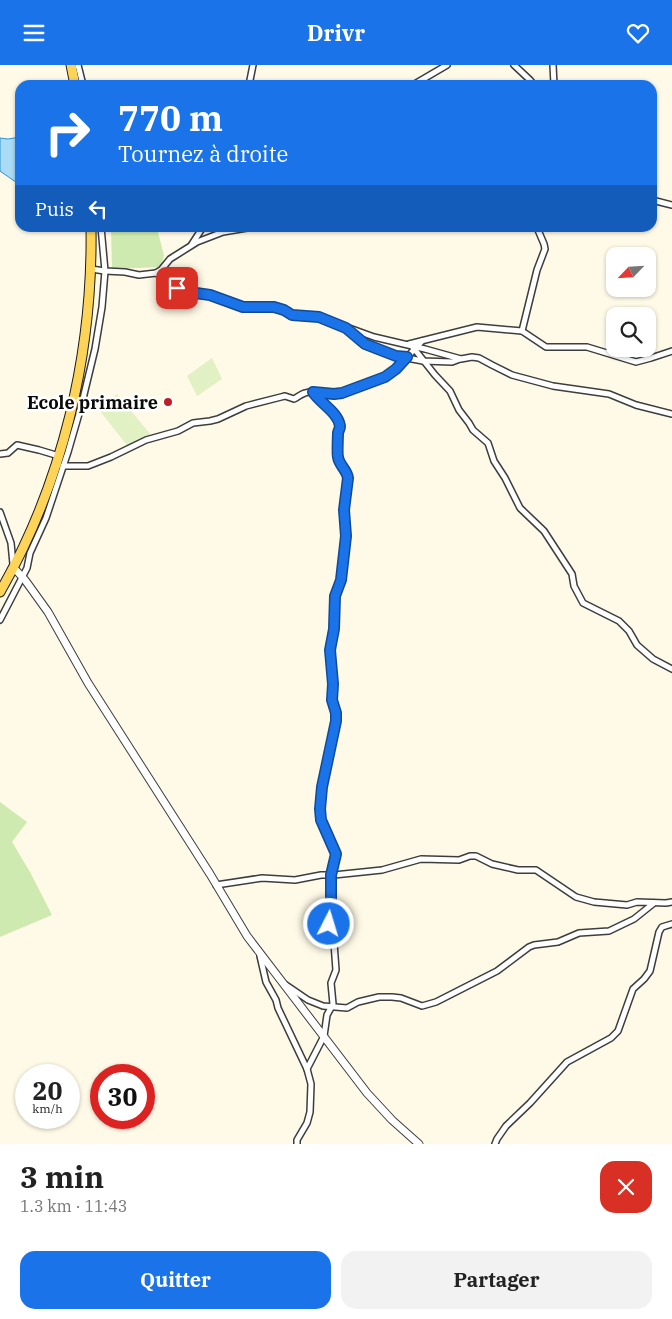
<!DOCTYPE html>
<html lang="fr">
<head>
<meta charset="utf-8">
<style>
  :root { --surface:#fff; --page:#f2f2f2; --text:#222; --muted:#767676; --accent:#1a73e8 }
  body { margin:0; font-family:"IBM Plex Serif",serif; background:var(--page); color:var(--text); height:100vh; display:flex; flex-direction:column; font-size:19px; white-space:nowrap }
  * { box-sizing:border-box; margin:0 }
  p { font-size:16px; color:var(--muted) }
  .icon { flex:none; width:28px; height:28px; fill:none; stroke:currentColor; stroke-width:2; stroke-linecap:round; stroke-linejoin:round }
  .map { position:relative; height:1079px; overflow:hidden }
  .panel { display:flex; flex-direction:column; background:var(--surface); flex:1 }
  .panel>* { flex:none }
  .hud { position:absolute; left:15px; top:15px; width:642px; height:152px; border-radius:15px; box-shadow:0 1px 4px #0004; background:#1a73e8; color:#fff; overflow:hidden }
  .needle { width:32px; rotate:245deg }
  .fabs { position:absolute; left:606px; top:182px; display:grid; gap:10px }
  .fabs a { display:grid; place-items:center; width:50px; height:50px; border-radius:10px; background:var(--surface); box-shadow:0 1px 4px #0004; font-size:25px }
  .speed { position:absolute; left:15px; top:999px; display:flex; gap:10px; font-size:25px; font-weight:700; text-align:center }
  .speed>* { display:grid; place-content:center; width:65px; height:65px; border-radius:50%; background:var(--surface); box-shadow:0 1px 4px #0004; line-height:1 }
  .speed small { font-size:12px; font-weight:400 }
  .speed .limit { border:8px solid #d22; background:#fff; color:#111 }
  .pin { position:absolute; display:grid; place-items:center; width:42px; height:42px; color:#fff; margin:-21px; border-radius:10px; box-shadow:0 2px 8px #0006 }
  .me { position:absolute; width:55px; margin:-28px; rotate:5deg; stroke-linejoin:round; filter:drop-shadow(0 0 4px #0008) }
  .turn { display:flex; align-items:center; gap:18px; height:105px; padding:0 20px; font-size:22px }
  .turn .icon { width:65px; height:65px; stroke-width:2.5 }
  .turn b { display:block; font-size:35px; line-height:42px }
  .then { display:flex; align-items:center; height:48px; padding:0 20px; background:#0003; gap:10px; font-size:19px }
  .round { display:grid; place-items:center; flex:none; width:52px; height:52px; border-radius:15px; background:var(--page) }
  .overview { display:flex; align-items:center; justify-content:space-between; height:85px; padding:0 20px }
  h1 { font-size:30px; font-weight:800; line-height:38px }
  .cta { display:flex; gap:10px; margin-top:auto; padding:10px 20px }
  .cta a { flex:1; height:58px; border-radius:15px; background:var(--accent); color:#fff; font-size:20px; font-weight:800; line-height:58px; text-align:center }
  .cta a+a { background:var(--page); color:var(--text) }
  header { display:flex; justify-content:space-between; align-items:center; height:65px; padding:0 20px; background:var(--accent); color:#fff; font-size:22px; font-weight:800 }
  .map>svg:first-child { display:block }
</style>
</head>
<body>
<header><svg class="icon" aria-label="menu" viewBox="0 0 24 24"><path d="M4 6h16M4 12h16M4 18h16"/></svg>Drivr<svg class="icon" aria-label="heart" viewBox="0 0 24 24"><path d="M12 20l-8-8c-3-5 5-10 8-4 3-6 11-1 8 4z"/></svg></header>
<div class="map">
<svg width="672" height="1079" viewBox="0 0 672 1079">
  <rect width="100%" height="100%" fill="#fffae7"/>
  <g fill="#cfeab0">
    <path d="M111,163H157L164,191L161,202L112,204Z"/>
    <path d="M0,737L27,757L12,777L30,807L52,850L0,872Z"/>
  </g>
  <g fill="#e1f1c3">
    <path d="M212,293L222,314L197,331L187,311Z"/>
    <path d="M117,329L151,370L146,375L129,383L100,346Z"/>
  </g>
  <path fill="#aadcf8" stroke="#2e93d2" d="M20,72V120L0,106V73L8,74Z"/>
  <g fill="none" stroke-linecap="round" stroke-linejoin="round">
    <g stroke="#3d3d3d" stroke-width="8">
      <g id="minor">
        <path d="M78,0L83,20"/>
        <path d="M514,0L530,15L534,20"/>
        <path d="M553,0L554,20"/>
        <path d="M249,20L253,0"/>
        <path d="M413,20L447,0"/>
        <path d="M652,135L672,140"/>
        <path d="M192,179L203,162"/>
        <path d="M91,204L105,206L125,207L139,210L156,208L163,211L182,226L210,230L243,242H274L284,245L292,251L319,252L374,272L425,284L461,294L472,292L479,293L492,300L512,310L553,321L609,329L636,340L672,349"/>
        <path d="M156,208L161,205L170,194L197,177L223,167L253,162"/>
        <path d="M349,265L365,279L396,291L423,296L452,297L460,294"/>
        <path d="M522,266L537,205L545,184L544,179L538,165V162"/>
        <path d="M409,279L477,262L522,266L546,282H587L636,297L651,293L672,286"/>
        <path d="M412,281L435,310L450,326L459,345L469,358L473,365L488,378L494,396L505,413L520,443L544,466L572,509L574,521L583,538L619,556L629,566L637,580L653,594L672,604"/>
        <path d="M0,389L8,388L17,380L39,385L59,391"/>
        <path d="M63,401H88L111,392L146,375L178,366L193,358L210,356L218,354L246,341L281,332L285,331L294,334C298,332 301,329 305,328C317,324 329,330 342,328L385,312L396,304L422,276"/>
        <path d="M0,447L11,478L13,499"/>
        <path d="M0,555L27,503L30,488L46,453L68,387L81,342L95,284L102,242L105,206L101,162"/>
        <path d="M216,820L262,813L295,815L321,810H334L382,805L421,794L459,795L470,791H476L492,799L518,805H536L576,832L594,837L627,840L637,837L666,838L672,837"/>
        <path d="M260,891L266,917L276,935L278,943L307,1004L311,1019L310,1047L307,1058L297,1075V1079"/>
        <path d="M286,920L308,935L323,941L347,943L358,937L379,932H392L401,933L422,941L436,937L497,906L529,882L534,880L558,877L579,868L609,866L634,854L654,838"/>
        <path d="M307,1004L324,971L327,950L333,939L331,918L336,905L334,878L329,859L331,833V810L336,789L321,755L320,744L322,722L336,656V648L332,635L333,619L330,585L334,564L335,531L341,515L345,471L344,445L348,413C347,405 339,400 338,392C337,387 337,373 338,368C339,365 340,364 340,361C338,348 320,337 313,327"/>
        <path d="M495,1079L497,1074L506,1061L530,1038L567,997L611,973L618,966L633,924L644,914L650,906L659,867L662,862L672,859"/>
      </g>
    </g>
    <g stroke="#3d3d3d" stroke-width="9">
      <path id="tertiary" d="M14,503L25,515L48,547L88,618L210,809L247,871L367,1028L392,1055L419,1079"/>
    </g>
    <g stroke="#1b1b1b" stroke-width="11">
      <g id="primary">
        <path d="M71,0L75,20"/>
        <path d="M0,527C63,417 93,289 91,162"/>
      </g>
    </g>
    <use href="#minor" stroke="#fff" stroke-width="5"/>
    <use href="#tertiary" stroke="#fff" stroke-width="7"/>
    <use href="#primary" stroke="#fed458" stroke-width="9"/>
  </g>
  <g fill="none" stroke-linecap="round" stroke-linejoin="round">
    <g stroke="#114b97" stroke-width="12">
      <path id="route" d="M177,223L182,226L210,230L243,242H274L284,245L292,250L319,252L346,263L365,279L396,291L407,292L396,304L385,312L342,328L334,329L313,327C320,338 338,347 340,361C340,364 339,364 338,368C338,372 337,388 338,392C339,400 347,405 348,413L344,445L346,471L341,515L335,531L334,564L330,585L333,619L332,635L336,648V656L322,722L320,744L321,755L336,789L331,810V833L329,859"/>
    </g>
    <use href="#route" stroke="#1a73e8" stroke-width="9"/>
  </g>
  <circle fill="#be1e28" stroke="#fff" stroke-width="2" cx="168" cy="337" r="5"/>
  <g text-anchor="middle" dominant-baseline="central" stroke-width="5" stroke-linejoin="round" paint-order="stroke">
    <g font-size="18" font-weight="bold" fill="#0a0a0a" stroke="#fff" text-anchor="end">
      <text x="158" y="337">Ecole primaire</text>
    </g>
  </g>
</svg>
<div class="fabs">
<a><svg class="needle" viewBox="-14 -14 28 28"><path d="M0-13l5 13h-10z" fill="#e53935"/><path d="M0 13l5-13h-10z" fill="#767676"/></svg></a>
<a><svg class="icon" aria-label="search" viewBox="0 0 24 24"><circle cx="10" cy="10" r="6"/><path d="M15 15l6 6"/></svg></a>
</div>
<div class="speed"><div>20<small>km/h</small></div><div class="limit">30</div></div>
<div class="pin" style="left:177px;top:223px;background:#d93025"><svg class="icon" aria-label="arrive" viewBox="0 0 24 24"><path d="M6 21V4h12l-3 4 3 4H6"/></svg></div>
<svg class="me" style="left:329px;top:859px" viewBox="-20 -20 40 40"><circle r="17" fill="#1a73e8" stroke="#fff" stroke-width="3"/><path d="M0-11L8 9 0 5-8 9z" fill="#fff"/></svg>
<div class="hud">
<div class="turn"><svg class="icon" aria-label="right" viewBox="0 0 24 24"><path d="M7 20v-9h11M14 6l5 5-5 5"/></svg><div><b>770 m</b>Tournez à droite</div></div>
<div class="then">Puis<svg class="icon" aria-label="left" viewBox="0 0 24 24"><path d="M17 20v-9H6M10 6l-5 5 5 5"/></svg></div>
</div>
</div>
<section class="panel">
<div class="overview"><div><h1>3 min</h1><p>1.3 km · 11:43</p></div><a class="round" style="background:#d93025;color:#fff"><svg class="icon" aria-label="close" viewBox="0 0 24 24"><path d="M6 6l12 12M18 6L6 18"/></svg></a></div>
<div class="cta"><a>Quitter</a><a>Partager</a></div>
</section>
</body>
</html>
